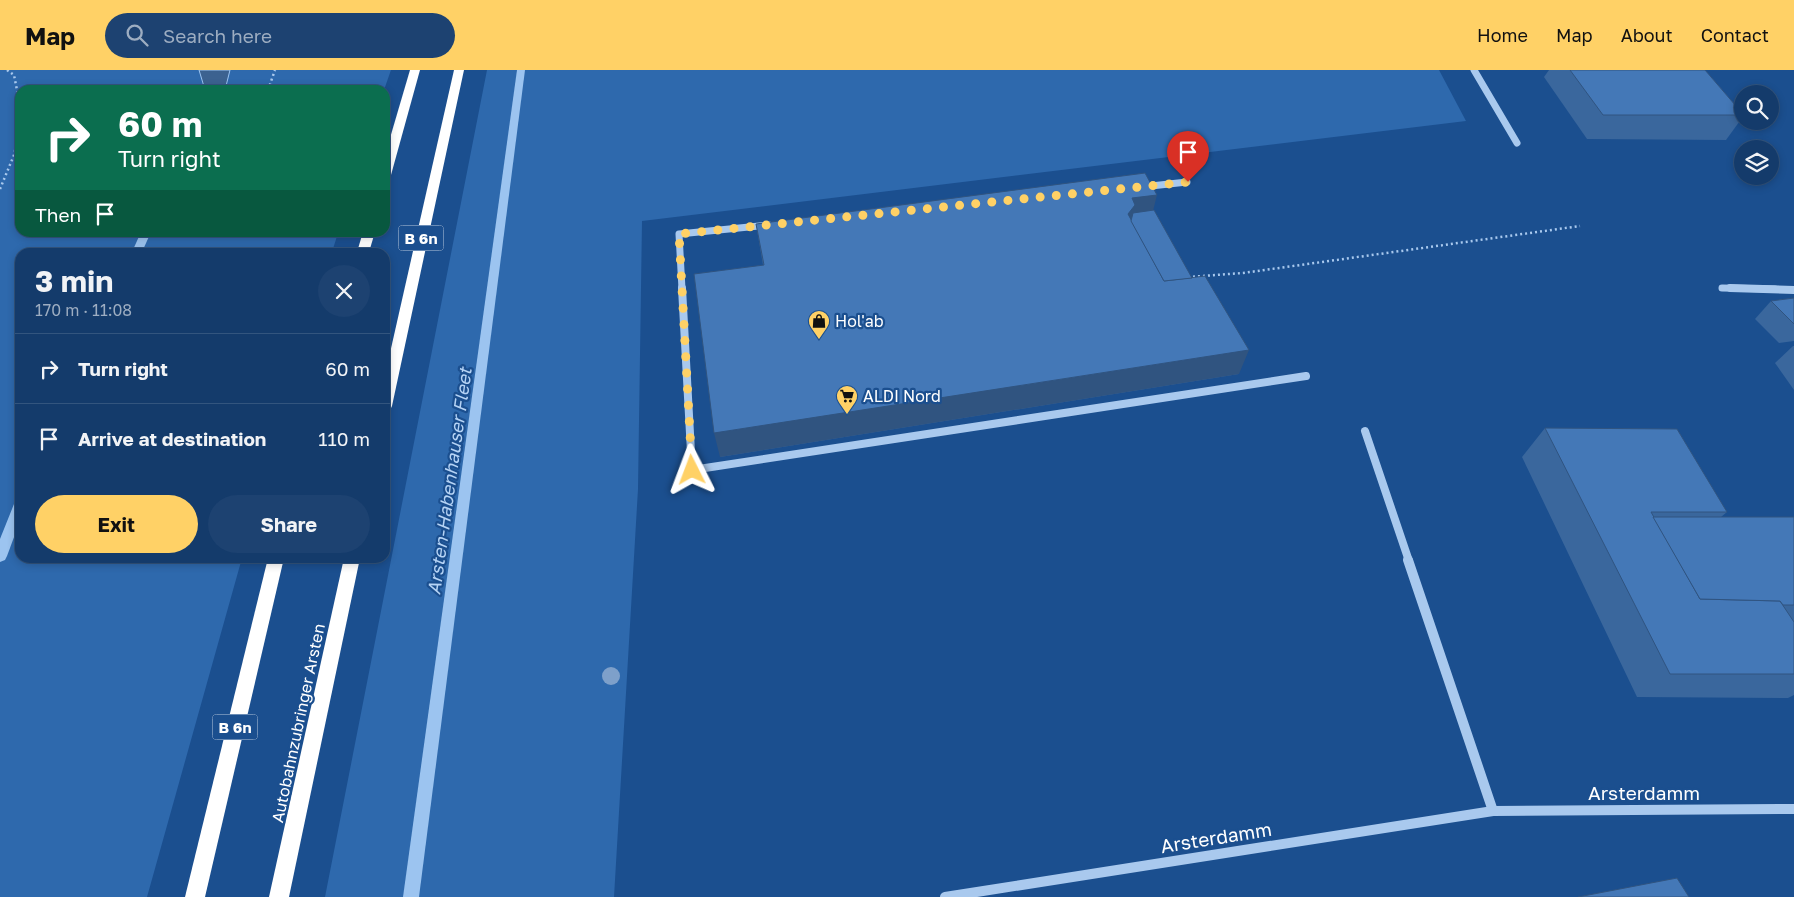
<!DOCTYPE html>
<html lang="en">
<head>
<meta charset="utf-8">
<style>
  :root { --surface:#143b6b; --page:#1d4271; --text:#f1f3f6; --muted:#9dadc1; --line:#33557e; --accent:#ffd166 }
  body { margin:0; font-family:"Golos Text",sans-serif; background:var(--page); color:var(--text); height:100vh; display:flex; flex-direction:column; font-size:19px; white-space:nowrap }
  * { box-sizing:border-box; margin:0 }
  p { font-size:16px; color:var(--muted) }
  .icon { flex:none; width:28px; height:28px; fill:none; stroke:currentColor; stroke-width:2; stroke-linecap:round; stroke-linejoin:round }
  .map { position:relative; flex:1; overflow:hidden }
  .drawer { position:absolute; left:15px; top:178px; width:375px; height:315px; display:flex; flex-direction:column; background:var(--surface); border-radius:15px; box-shadow:0 2px 8px #0003,0 0 0 1px var(--line) }
  .drawer>* { flex:none }
  .top-card { position:absolute; left:15px; top:15px; width:375px; height:152px; border-radius:15px; box-shadow:0 2px 8px #0003,0 0 0 1px var(--line); background:#0b6e4f; color:#fff; overflow:hidden }
  .fabs { position:absolute; left:1734px; top:15px; display:grid; gap:10px }
  .fabs a { display:grid; place-items:center; width:45px; height:45px; border-radius:50%; background:var(--surface); box-shadow:0 2px 8px #0003,0 0 0 1px var(--line); font-size:25px }
  .pin { position:absolute; display:grid; place-items:center; width:42px; height:42px; color:#fff; margin:-51px -21px; border-radius:50% 50% 50% 0; rotate:-45deg; box-shadow:0 0 5px #0007 }
  .pin .icon { rotate:45deg }
  .me { position:absolute; width:55px; margin:-28px; rotate:357deg; stroke-linejoin:round; filter:drop-shadow(0 0 4px #0008) }
  .turn { display:flex; align-items:center; gap:18px; height:105px; padding:0 20px; font-size:22px }
  .turn .icon { width:65px; height:65px; stroke-width:2.5 }
  .turn b { display:block; font-size:35px; line-height:42px }
  .then { display:flex; align-items:center; height:48px; padding:0 20px; background:#0003; gap:10px; font-size:19px }
  .round { display:grid; place-items:center; flex:none; width:52px; height:52px; border-radius:26px; background:var(--page) }
  .head { display:flex; align-items:center; justify-content:space-between; height:85px; padding:0 20px }
  h1 { font-size:30px; font-weight:700; line-height:38px }
  .primary-button { display:flex; gap:10px; margin-top:auto; padding:10px 20px }
  .primary-button a { flex:1; height:58px; border-radius:30px; background:var(--accent); color:#111; font-size:20px; font-weight:700; line-height:58px; text-align:center }
  .primary-button a+a { background:var(--page); color:var(--text) }
  ul { padding:0; list-style:none }
  li { display:flex; align-items:center; gap:15px; height:70px; padding:0 20px; border-top:1px solid var(--line) }
  li div { flex:1 }
  li b { display:block; font-size:19px }
  li em { font-style:normal }
  header { display:flex; align-items:center; gap:30px; box-sizing:border-box; height:70px; padding:0 25px; background:var(--accent); color:#111 }
  header strong { font-size:24px }
  nav { display:flex; gap:28px; margin-inline-start:auto; font-size:18px }
  .search { width:350px; height:45px; background:var(--page); display:flex; align-items:center; gap:12px; box-sizing:border-box; padding:0 18px; border-radius:28px; color:var(--muted); font-size:19px }
  .map>svg:first-child { display:block }
</style>
</head>
<body>
<header>
<strong>Map</strong>
<div class="search"><svg class="icon" aria-label="search" viewBox="0 0 24 24"><circle cx="10" cy="10" r="6"/><path d="M15 15l6 6"/></svg>Search here</div>
<nav><a>Home</a><a>Map</a><a>About</a><a>Contact</a></nav>
</header>
<div class="map">
<svg width="1794" height="827" viewBox="0 0 1794 827">
  <rect width="100%" height="100%" fill="#1b4f8f"/>
  <g fill="#2e69ad">
    <path d="M0,0H391L384,20H20V162L338,163L332,182H20V488H242L147,827H0Z"/>
    <path d="M487,0H1439L1466,51L642,151L638,419L614,827H325Z"/>
  </g>
  <path fill="#3c6290" stroke="#9cc4f0" d="M199,0H230L225,20H205Z"/>
  <g fill="none" stroke-linecap="round" stroke-linejoin="round">
    <g fill="#9cc4f0" fill-rule="evenodd">
      <path d="M517,0H525L419,827H403Z"/>
      <path d="M141,162H151L142,182H132Z"/>
      <path d="M20,429V451L7,486L5,490L0,492V469L14,434L16,430Z"/>
    </g>
    <g stroke="#a9c9ee" stroke-width="2.5" stroke-dasharray="2 3" stroke-linecap="butt">
      <path d="M7,0L14,5L20,35"/>
      <path d="M268,20L275,0"/>
      <path d="M0,119L14,85L20,59"/>
      <path d="M1188,207L1243,203L1580,156"/>
    </g>
    <g stroke="#a9c9ee" stroke-width="7">
      <path d="M1474,0L1517,73"/>
      <path d="M1142,117L1187,112"/>
      <path d="M1722,218L1775,219"/>
      <path d="M682,219L679,164L769,155"/>
    </g>
    <g stroke="#a9c9ee" stroke-width="8">
      <path d="M682,218L692,400L1306,306"/>
      <path d="M1730,218L1794,220"/>
      <path d="M1365,361L1409,491"/>
    </g>
    <g stroke="#a9c9ee" stroke-width="10">
      <path d="M1408,490L1493,741"/>
      <path d="M945,827L1493,741L1794,739"/>
    </g>
    <g fill="#fff" fill-rule="evenodd">
      <path d="M410,0H420L391,105L385,109V85Z"/>
      <path d="M454,0H464L392,336L390,340L385,341V305Z"/>
      <path d="M363,162H375L369,182H357Z"/>
      <path d="M268,488H284L205,827H185Z"/>
      <path d="M344,488H360L289,827H269Z"/>
    </g>
  </g>
  <circle fill="#7ea0ca" cx="611" cy="606" r="9"/>
  <g fill="#3a679d">
    <path d="M1549,0H1705L1742,43V48L1726,70L1587,69L1544,7Z"/>
    <path d="M1154,140L1239,304L720,387L763,195L756,154Z"/>
    <path d="M1794,228V271L1779,273L1755,249L1771,231Z"/>
    <path d="M1793,276H1794V320L1775,293Z"/>
    <path d="M1545,358L1727,442L1721,447H1794V625L1788,628L1637,627L1522,387Z"/>
  </g>
  <g fill="#305480">
    <path d="M1157,125L1151,149L1124,160L1132,128Z"/>
    <path d="M1249,280L1239,304L720,387L714,363Z"/>
  </g>
  <g fill="#4478b7" stroke="#305480">
    <path d="M1570,0H1705L1742,43V45H1603Z"/>
    <path d="M1145,103L1157,125L1132,128L1135,135L1128,144L1164,211L1205,206L1249,280L714,363L694,204L764,195L756,154Z"/>
    <path d="M1154,140L1192,208L1164,211L1131,151L1133,143Z"/>
    <path d="M1794,228V254L1771,231Z"/>
    <path d="M1545,358L1677,359L1727,442H1651L1700,529L1780,531L1794,552V604H1670Z"/>
    <path d="M1653,447H1794V535H1783L1780,531L1700,529Z"/>
    <path d="M1677,808L1689,827H1578Z"/>
  </g>
  <g fill="none" stroke-linecap="round" stroke-linejoin="round">
    <path stroke="#ffd166" stroke-width="9" stroke-dasharray="0 16.2" d="M692,400L679,164L1188,112"/>
  </g>
  <defs>
    <g id="shop-pin" transform="scale(1.125)"><path d="M0 17L-7.5 6A9.5 9.5 0 1 1 7.5 6Z" fill="#ffd166" stroke="#1b4f8f"/><path d="M-5-2.5h2.3a2.7 3.5 0 0 1 5.4 0H5L5.5 6h-11ZM-1.5-2.5h3a1.5 2.3 0 0 0-3 0Z" fill="#111"/></g>
    <g id="supermarket-pin" transform="scale(1.125)"><path d="M0 17L-7.5 6A9.5 9.5 0 1 1 7.5 6Z" fill="#ffd166" stroke="#1b4f8f"/><path d="M-6-5.5h2.5l.6 2H6L4.5 2H-2.5L-4.4-4H-6ZM-1.5 3.2a1.3 1.3 0 1 0 .1 0ZM3 3.2a1.3 1.3 0 1 0 .1 0Z" fill="#111"/></g>
  </defs>
  <g fill-rule="evenodd">
    <use href="#shop-pin" x="819" y="251"/>
    <use href="#supermarket-pin" x="847" y="326"/>
  </g>
  <g text-anchor="middle" dominant-baseline="central" stroke-width="4.5" stroke-linejoin="round" paint-order="stroke">
    <g fill="#1b4f8f" stroke="#bbcadd" stroke-width="1">
      <rect x="398.5" y="155.5" width="45" height="25" rx="4"/>
      <rect x="212.5" y="644.5" width="45" height="25" rx="4"/>
    </g>
    <g font-size="15" font-weight="bold" fill="#fff">
      <text x="421" y="168">B 6n</text>
      <text x="235" y="657">B 6n</text>
    </g>
    <g font-size="16" fill="#fff" stroke="#1b4f8f" text-anchor="start">
      <text x="835" y="251">Hol'ab</text>
      <text x="863" y="326">ALDI Nord</text>
    </g>
    <g font-size="16" fill="#fff" stroke="#1b4f8f">
      <text transform="translate(298 653) rotate(-78)">Autobahnzubringer Arsten</text>
    </g>
    <g font-size="18" font-style="italic" fill="#b5d3f5" stroke="#1b4f8f">
      <text transform="translate(449 411) rotate(-82)">Arsten-Habenhauser Fleet</text>
    </g>
    <g font-size="19" fill="#fff" stroke="#1b4f8f">
      <text x="1644" y="722">Arsterdamm</text>
      <text transform="translate(1216 767) rotate(-9)">Arsterdamm</text>
    </g>
  </g>
</svg>
<div class="fabs">
<a><svg class="icon" aria-label="search" viewBox="0 0 24 24"><circle cx="10" cy="10" r="6"/><path d="M15 15l6 6"/></svg></a>
<a><svg class="icon" aria-label="layers" viewBox="0 0 24 24"><path d="M12 4l9 5-9 5-9-5zM3 14l9 5 9-5"/></svg></a>
</div>
<div class="pin" style="left:1188px;top:112px;background:#d93025"><svg class="icon" aria-label="arrive" viewBox="0 0 24 24"><path d="M6 21V4h12l-3 4 3 4H6"/></svg></div>
<svg class="me" style="left:692px;top:400px" viewBox="-20 -20 40 40"><path d="M0-17L14 15 0 8-14 15z" fill="#ffd166" stroke="#fff" stroke-width="4"/></svg>
<div class="top-card">
<div class="turn"><svg class="icon" aria-label="right" viewBox="0 0 24 24"><path d="M7 20v-9h11M14 6l5 5-5 5"/></svg><div><b>60 m</b>Turn right</div></div>
<div class="then">Then<svg class="icon" aria-label="arrive" viewBox="0 0 24 24"><path d="M6 21V4h12l-3 4 3 4H6"/></svg></div>
</div>
<section class="drawer">
<div class="head"><div><h1>3 min</h1><p>170 m · 11:08</p></div><a class="round"><svg class="icon" aria-label="close" viewBox="0 0 24 24"><path d="M6 6l12 12M18 6L6 18"/></svg></a></div>
<ul>
<li><svg class="icon" aria-label="right" viewBox="0 0 24 24"><path d="M7 20v-9h11M14 6l5 5-5 5"/></svg><div><b>Turn right</b></div><em>60 m</em></li>
<li><svg class="icon" aria-label="arrive" viewBox="0 0 24 24"><path d="M6 21V4h12l-3 4 3 4H6"/></svg><div><b>Arrive at destination</b></div><em>110 m</em></li>
</ul>
<div class="primary-button"><a>Exit</a><a>Share</a></div>
</section>
</div>
</body>
</html>
